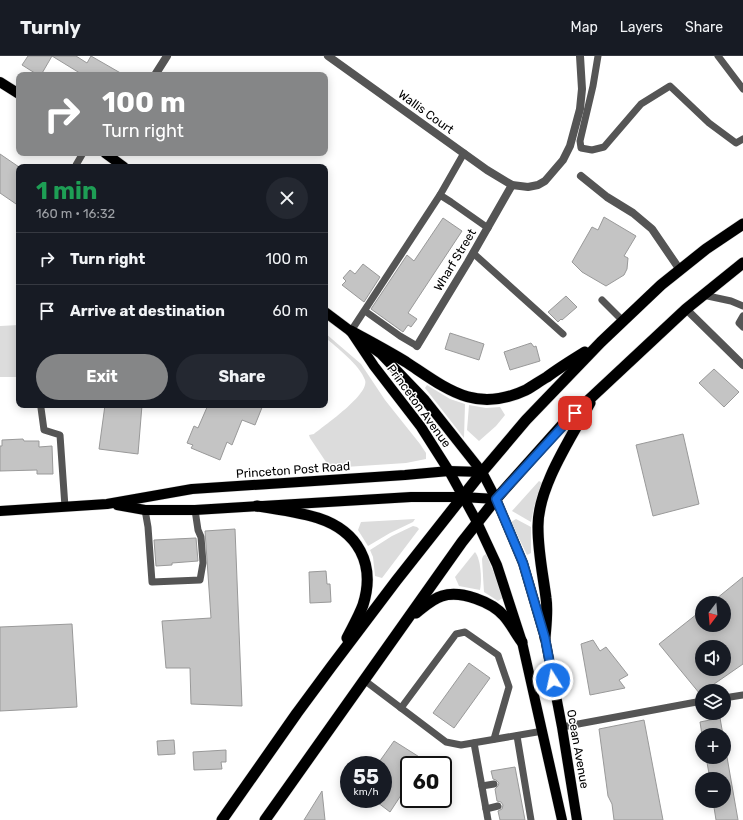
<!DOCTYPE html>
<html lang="en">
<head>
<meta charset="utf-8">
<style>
  :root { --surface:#171b24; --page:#242831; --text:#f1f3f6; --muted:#9ea1a6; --line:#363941; --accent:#858687 }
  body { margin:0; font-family:Rubik,sans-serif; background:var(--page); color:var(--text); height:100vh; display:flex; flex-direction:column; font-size:15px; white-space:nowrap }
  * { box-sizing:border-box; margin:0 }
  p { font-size:13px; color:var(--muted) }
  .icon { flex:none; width:22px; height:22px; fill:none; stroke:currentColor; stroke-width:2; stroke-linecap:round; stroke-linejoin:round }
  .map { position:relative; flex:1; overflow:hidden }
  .panel { position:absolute; left:16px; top:108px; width:312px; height:244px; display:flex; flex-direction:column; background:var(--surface); border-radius:8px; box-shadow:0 2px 10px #0003 }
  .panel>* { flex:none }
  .top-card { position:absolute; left:16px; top:16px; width:312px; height:84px; border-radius:8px; box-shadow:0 2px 10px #0003; background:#858687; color:#fff; overflow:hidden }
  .needle { width:26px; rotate:196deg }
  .buttons { position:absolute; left:695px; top:540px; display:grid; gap:8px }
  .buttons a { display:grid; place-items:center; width:36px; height:36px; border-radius:50%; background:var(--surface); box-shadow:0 2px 10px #0003; font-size:20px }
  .speed { position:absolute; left:340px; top:700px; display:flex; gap:8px; font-size:20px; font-weight:700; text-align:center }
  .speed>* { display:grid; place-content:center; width:52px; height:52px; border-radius:50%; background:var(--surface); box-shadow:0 2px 10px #0003; line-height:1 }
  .speed small { font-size:10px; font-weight:400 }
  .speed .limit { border:2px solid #111; border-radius:6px; background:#fff; color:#111 }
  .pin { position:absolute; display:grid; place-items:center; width:34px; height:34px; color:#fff; margin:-17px; border-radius:8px; box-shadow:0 2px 6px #0006 }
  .me { position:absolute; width:44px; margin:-22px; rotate:350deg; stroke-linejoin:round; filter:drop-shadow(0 0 3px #0008) }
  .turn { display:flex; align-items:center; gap:14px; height:84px; padding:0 20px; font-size:18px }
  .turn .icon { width:52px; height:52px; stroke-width:2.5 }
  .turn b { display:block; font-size:28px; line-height:34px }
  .round { display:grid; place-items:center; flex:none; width:42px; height:42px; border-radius:21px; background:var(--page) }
  .overview { display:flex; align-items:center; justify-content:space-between; height:68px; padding:0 20px }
  h1 { font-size:24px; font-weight:700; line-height:30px; color:#1e9e55 }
  .primary-button { display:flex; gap:8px; margin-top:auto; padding:8px 20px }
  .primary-button a { flex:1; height:46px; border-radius:24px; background:var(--accent); color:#fff; font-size:16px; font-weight:700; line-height:46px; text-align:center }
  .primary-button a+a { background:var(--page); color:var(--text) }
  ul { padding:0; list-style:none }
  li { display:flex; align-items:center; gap:12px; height:52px; padding:0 20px; border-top:1px solid var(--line) }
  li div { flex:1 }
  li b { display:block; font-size:15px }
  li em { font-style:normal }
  header { display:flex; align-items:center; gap:24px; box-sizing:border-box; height:56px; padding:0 20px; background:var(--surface); border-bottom:1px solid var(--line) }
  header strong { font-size:19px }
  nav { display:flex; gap:22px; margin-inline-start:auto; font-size:14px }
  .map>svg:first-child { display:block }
</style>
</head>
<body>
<header>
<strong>Turnly</strong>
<nav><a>Map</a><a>Layers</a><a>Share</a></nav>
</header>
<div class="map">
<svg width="743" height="764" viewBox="0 0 743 764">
  <rect width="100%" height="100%" fill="#fff"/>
  <g fill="#dcdcdc">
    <path d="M19,269V321H0V270Z"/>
    <path d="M325,277L361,308L385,344L420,388L426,397V403L406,407L330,412L310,382L309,379L314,378C325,369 370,338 365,324C360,309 337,292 325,281Z"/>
    <path d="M427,329L450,343L465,348L464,382L425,332Z"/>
    <path d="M469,349L486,352L500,351L505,359L496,370L479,385L467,374Z"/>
    <path d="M539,425L542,427L534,451L531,466L512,455Z"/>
    <path d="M415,463L413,466L390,477L368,490L358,474L361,466Z"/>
    <path d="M516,463L531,471V497L527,499L511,466Z"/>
    <path d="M413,470L417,471L419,473L382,522L375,520L373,501L370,494L392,480Z"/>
    <path d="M475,496C481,503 482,525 480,534L459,530L455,521Z"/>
    <path d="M486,498L504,541L498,545L484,536L482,503L483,500Z"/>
  </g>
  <g fill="#c4c4c4" stroke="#999" fill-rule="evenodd">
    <path d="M28,0H76L87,7L91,0L124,19H83L52,0L41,19H38L22,9Z"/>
    <path d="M0,98L19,111V150L0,137Z"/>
    <path d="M604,161L636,180L624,200L628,202L627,213L624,219L606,230L582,216L572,206L592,171L598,174Z"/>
    <path d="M443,162L462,175L408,257L417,263L411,271L408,269L403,276L371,253L407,199L414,205Z"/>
    <path d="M363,208L380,221L364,246L342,229L346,225L343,222L350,214L355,218Z"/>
    <path d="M566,240L577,251L562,264L561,263L558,266L548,256Z"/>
    <path d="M450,277L484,288L479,304L445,293Z"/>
    <path d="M531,287L534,291L536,290L540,305L510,314L504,296Z"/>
    <path d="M714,313L739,336L724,351L699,327Z"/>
    <path d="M105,349H142L138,398L99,393Z"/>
    <path d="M208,349H263L255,369L242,364L232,389L227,386L220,404L191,392L193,389L187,387L194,370L198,372Z"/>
    <path d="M683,378L699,448L653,460L636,389Z"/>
    <path d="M23,383L24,385H39V391L52,390L53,418H37V414L0,415V390H2V384Z"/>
    <path d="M235,473L242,650L191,648L190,612H166L162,565L211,562L205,475Z"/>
    <path d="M196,482L198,505L172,507V509L156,510L154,484Z"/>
    <path d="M326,515L327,528H330L331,546L310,547L309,516Z"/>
    <path d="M743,521V608L704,635H702L700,638L659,588L702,554V569H724V547H711ZM702,591H724V613H702Z"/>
    <path d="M72,568L77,651L0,655V571Z"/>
    <path d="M593,584L600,595L606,591L628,619L619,624L625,632L590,639L581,588Z"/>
    <path d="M469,607L490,622L454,672L433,657Z"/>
    <path d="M720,662L723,679H702L700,666Z"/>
    <path d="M644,664L663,764H614L612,748L608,740L599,673Z"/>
    <path d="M174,684L175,698L158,699L157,685Z"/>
    <path d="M394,685L432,709H409V727L390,756L373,743H383V709H377Z"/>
    <path d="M226,694V706H221L222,713L194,714L193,696Z"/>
    <path d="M706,701H727L738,764H716L713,745H724V723H710Z"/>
    <path d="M515,711L525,764H500L498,755L502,753L503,749L501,746L497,745L495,733L498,730L499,727L496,724L493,723L491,715Z"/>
    <path d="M322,735L325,764H304Z"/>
  </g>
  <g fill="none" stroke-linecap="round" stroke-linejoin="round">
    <g stroke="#dbdbdb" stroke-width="11">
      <g id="primary">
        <path d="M0,26L19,38"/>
        <path d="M105,97L124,111"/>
        <path d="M325,256L357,280"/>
        <path d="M352,277L374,310L421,371L449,415L477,466L497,509L522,586L562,764"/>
        <path d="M370,290L381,298L425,344L482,416L496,443L523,507L545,582L562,671L577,764"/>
        <path d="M117,449L145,454H195L411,441H462L496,443"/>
        <path d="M0,455L107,448L192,433L405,419L449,415L482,416"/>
      </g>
    </g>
    <g stroke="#dbdbdb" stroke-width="12">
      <g id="trunk">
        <path d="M351,275C369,285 388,295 406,306C447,333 475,358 526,334C533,330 540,325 547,321C559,312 572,304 585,296"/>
        <path d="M257,450C277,453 298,456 318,462C358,475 376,508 363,549C359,560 352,572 347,582"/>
        <path d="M416,557C424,551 432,543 442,540C461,534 492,546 504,560C511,568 516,578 522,586"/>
        <path d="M545,582C546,569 548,555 546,542C543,519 538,496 538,472C537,432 571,382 590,347"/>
        <path d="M222,764L297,657L331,611L396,525L482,416L526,364L601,286L661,229L706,193L743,168"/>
        <path d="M265,764L440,517L462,486L496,443L564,367L686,253L743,207"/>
      </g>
    </g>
    <g stroke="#555" stroke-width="7">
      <path d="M598,0L593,30L580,85L581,92L592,94L604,91L641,48L670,30L709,67L736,87L743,83"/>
      <path d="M718,0L743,33"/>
      <path d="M464,97L440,139L451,146L488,172"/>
      <path d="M77,111L76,109L83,97"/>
      <path d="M473,197L563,278"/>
      <path d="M703,239L731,245L743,250"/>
      <path d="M602,244L623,265"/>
      <path d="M365,255L400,280L417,290"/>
      <path d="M743,260L739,267L743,271"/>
      <path d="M351,275L440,139"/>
      <path d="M42,349L41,352L44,374L60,379L65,451"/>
      <path d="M145,454L148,471L152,526L200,524L203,507L201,481L198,474L195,454"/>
      <path d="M364,624L446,686L461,689L543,675"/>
      <path d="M724,642L743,639"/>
      <path d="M401,652L456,578L465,576L498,599L509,631L494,683"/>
      <path d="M562,671L702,645"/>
      <path d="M517,680L531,764"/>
      <path d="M474,687L488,764"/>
      <path d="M482,730L494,728"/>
      <path d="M486,753L498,750"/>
    </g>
    <g stroke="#555" stroke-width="8">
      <path d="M328,0L487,114L512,129L528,131L538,129L545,125L563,104L570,90L580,53L582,33L580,0"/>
      <path d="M155,19L167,0"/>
      <path d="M581,120L607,141L633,157L652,173L680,214"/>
      <path d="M417,290L468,206L512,129"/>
    </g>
    <path stroke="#555" stroke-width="8" d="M686,253L743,309"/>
    <use href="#primary" stroke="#000" stroke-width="10"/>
    <use href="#trunk" stroke="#000" stroke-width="11"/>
  </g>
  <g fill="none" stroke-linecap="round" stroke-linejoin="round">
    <g stroke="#114b97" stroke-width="10">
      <path id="route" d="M553,624L545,582L523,507L496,443L575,357"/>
    </g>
    <use href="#route" stroke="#1a73e8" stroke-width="7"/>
  </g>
  <g text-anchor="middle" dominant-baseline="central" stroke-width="3" stroke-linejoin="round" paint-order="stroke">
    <g font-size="12" fill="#000" stroke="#fff">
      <text transform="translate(426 56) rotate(36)">Wallis Court</text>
      <text transform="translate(455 204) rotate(-59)">Wharf Street</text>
      <text transform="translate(419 350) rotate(54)">Princeton Avenue</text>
      <text transform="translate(293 414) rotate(-4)">Princeton Post Road</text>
      <text transform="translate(578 693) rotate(80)">Ocean Avenue</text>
    </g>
  </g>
</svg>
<div class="buttons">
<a><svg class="needle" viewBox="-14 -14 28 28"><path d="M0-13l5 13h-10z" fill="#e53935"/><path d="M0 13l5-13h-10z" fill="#9ea1a6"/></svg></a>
<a><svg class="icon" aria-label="sound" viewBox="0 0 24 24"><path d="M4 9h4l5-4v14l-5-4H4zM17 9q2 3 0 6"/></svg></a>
<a><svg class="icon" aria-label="layers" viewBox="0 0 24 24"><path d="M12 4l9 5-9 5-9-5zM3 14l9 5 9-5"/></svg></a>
<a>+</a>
<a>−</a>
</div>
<div class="speed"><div>55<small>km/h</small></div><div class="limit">60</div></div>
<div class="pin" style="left:575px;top:357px;background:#d93025"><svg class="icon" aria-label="arrive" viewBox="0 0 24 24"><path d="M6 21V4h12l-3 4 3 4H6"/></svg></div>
<svg class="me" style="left:553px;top:624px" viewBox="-20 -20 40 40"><circle r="17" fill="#1a73e8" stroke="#fff" stroke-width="3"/><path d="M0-11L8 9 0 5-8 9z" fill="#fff"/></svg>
<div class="top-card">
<div class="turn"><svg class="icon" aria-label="right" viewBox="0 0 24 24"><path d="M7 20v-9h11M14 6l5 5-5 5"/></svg><div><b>100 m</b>Turn right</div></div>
</div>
<section class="panel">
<div class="overview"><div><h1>1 min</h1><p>160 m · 16:32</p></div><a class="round"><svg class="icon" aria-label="close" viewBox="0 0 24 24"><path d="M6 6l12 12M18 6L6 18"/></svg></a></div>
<ul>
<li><svg class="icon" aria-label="right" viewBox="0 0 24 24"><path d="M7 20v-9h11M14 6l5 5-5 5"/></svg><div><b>Turn right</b></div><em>100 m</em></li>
<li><svg class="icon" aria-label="arrive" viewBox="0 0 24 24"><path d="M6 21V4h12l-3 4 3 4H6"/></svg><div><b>Arrive at destination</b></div><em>60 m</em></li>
</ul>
<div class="primary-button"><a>Exit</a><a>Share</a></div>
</section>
</div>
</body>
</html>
